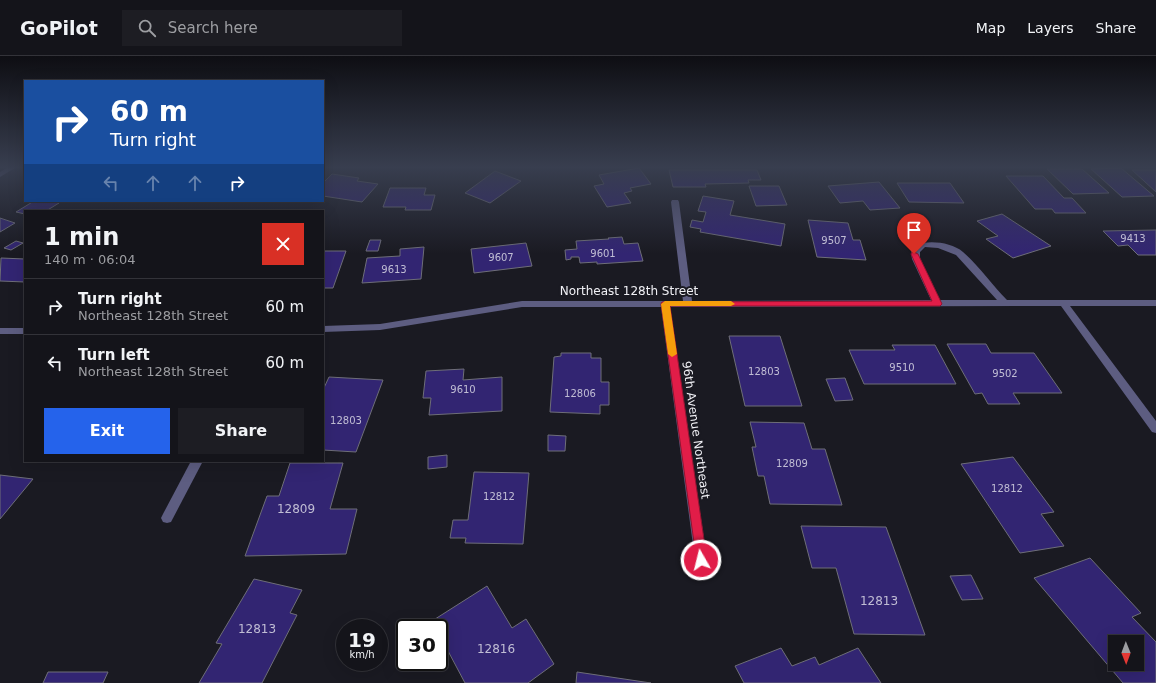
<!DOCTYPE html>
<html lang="en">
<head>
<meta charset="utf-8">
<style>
  :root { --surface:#14141a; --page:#1d1d23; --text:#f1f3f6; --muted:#9d9ea2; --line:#333339; --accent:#2563eb }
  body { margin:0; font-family:"DejaVu Sans",sans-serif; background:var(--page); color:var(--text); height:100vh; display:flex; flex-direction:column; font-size:15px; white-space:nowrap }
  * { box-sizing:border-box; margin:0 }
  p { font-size:13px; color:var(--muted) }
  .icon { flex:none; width:22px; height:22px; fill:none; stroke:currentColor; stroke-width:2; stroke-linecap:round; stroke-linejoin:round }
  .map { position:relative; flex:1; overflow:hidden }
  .sheet { position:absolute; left:24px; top:154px; width:300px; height:252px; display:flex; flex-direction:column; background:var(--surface); border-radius:0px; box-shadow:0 4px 16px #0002,0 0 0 1px var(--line) }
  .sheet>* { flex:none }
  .banner { position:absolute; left:24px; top:24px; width:300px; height:122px; border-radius:0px; box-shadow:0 4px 16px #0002,0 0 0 1px var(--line); background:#1a4fa0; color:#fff; overflow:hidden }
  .needle { width:26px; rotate:179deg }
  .controls { position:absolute; left:1108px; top:579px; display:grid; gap:8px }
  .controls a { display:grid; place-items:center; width:36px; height:36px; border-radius:0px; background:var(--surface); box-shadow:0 4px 16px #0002,0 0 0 1px var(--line); font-size:20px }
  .speed { position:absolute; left:336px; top:563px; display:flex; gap:8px; font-size:20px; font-weight:700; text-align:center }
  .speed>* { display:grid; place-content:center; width:52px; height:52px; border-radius:50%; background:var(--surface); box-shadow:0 4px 16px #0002,0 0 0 1px var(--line); line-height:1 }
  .speed small { font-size:10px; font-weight:400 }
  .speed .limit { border:2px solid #111; border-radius:6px; background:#fff; color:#111 }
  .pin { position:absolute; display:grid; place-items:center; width:34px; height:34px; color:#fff; margin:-41px -17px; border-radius:50% 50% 50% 0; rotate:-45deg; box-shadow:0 0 4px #0007 }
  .pin .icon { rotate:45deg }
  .me { position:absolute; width:44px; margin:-22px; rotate:352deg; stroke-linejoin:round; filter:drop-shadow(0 0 3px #0008) }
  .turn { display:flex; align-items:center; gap:14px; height:84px; padding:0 20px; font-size:18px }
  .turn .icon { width:52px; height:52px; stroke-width:2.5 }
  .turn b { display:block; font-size:28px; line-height:34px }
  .lanes { display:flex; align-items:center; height:38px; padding:0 20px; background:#0003; justify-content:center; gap:20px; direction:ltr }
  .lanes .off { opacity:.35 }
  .round { display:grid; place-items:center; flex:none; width:42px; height:42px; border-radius:0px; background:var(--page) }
  .summary { display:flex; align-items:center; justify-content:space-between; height:68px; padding:0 20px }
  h1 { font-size:24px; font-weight:600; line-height:30px }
  .button { display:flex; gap:8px; margin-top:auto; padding:8px 20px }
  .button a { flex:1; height:46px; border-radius:0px; background:var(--accent); color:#fff; font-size:16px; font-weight:600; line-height:46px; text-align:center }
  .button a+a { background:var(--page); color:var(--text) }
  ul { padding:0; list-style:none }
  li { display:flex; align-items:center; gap:12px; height:56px; padding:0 20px; border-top:1px solid var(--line) }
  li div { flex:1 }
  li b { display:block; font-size:15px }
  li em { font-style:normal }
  header { display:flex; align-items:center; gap:24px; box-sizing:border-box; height:56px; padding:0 20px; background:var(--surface); border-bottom:1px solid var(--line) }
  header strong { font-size:19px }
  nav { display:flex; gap:22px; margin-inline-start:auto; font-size:14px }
  .search { width:280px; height:36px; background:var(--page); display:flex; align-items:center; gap:10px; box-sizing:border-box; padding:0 14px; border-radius:0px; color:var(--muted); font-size:15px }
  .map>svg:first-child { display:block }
</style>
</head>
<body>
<header>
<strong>GoPilot</strong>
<div class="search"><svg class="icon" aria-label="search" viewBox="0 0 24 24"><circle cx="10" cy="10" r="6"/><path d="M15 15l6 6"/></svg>Search here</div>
<nav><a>Map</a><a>Layers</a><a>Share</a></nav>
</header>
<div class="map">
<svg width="1156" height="627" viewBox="0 0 1156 627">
  <rect width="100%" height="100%" fill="#1a1a22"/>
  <g fill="#322572" stroke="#6e6e78" fill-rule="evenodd">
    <path d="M639,112L651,128L630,132L632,135L624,137L631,147L607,151L594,130L604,128L599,119Z"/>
    <path d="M1121,112L1154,140L1122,141L1091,113Z"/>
    <path d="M1047,113H1082L1109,137L1073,138Z"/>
    <path d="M669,114H757L761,124H748L749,127L705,128L706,131H673Z"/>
    <path d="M1132,114H1156V136Z"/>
    <path d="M495,115L521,125L490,147L465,137Z"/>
    <path d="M332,118L359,122L357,125L378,128L362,146L323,140V127Z"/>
    <path d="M1006,120H1043L1064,142H1072L1086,157H1055L1052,153H1035Z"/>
    <path d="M879,126L900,152L870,154L863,145L840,147L828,130Z"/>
    <path d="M897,127H950L964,147L909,146Z"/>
    <path d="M749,130H779L787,149L756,150Z"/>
    <path d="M390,132H426L424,139H435L431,154H405L406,151H383Z"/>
    <path d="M703,140L734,145L730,159L785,168L781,190L700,176L701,173L690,171L692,164L703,166L706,156L698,155Z"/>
    <path d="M34,145H57L55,146L59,147L46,155H25V158L16,156Z"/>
    <path d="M1002,158L1051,190L1013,202L986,183L998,180L977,165Z"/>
    <path d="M0,162L15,167L0,176Z"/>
    <path d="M808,164L848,167L853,184H860L866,204L817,201Z"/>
    <path d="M1156,174V199H1138L1128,189L1118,190L1103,175Z"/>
    <path d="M622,181L624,188L638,187L643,205L597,208V206L580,207L579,201H571V203L566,204L565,194L577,193L576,185L609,183L608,182Z"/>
    <path d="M370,184H381L378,195H366Z"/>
    <path d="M16,185L23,187L11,194L4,192Z"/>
    <path d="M526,187L532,210L474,217L471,193Z"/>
    <path d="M424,191L421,223L362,227L367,202L400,200V193Z"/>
    <path d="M323,195H346L333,232H323Z"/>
    <path d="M1,202L25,203V226L0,225Z"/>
    <path d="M729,280H780L802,350H745Z"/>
    <path d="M947,288H986L991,297H1034L1062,337H1013L1020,348H988L982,337L975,338Z"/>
    <path d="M892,289H935L956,328H864L849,294H895Z"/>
    <path d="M561,297H591V302H601V326H609V349H600V358L550,356L554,301L561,300Z"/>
    <path d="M464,313L463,324L502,321V355L429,359L431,342H423L426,315Z"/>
    <path d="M329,321L383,324L356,396L323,394V334Z"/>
    <path d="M845,322L853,344L835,345L826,323Z"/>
    <path d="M750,366L804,367L812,393H825L842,449L770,448L764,420H758L752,391H756Z"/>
    <path d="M548,379L566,380L565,395H548Z"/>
    <path d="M447,399V411L428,413V401Z"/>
    <path d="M1013,401L1054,456L1041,458L1064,490L1020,497L961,408Z"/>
    <path d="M290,407H343L330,453H357L346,498L245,500L267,440H279Z"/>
    <path d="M474,416L529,417L523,488L465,487L466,482H450L453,464H468Z"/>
    <path d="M0,419L33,423L0,463Z"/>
    <path d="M801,470L886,471L925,579L854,578L836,512H812Z"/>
    <path d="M1090,502L1141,557L1132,561L1156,586V627H1123L1034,522ZM1115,586H1137V608H1115Z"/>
    <path d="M971,519L983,543L962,544L950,520Z"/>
    <path d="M254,523L302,534L290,557L297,559L262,627H199L222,588L216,587Z"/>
    <path d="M487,530L512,572L526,563L554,608L528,627H465L439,578V572H436L432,565Z"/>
    <path d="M781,592L792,610L815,601L819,609L858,592L881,627H744L735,610Z"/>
    <path d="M48,616H108L103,627H43Z"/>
    <path d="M577,616L651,627H576Z"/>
  </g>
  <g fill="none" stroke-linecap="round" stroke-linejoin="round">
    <g fill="#5d5d81" fill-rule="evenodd">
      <path d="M10,110H18L0,121V116Z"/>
      <path d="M672,144H678L679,146L692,245L931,244L912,203L911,196L915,189C929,184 951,186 963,196C979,210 992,229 1007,244H1156V250H1070L1156,365V377L1152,376L1061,250L670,251L707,504L706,508L701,510L696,508L695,504L661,251H522L380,274L323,276V270L380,268L522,245H683L671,146ZM925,191L938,192L956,199L997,244H940L920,203V196Z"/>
      <rect x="0" y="272" width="25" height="6"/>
      <path d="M191,405H203L171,466L167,467L163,466L161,462L163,458Z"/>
    </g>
  </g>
  <linearGradient id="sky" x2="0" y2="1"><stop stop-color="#0e0e13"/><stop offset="0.56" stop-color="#383e4f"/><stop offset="1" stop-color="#383e4f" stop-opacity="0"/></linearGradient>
  <rect width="1156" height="198" fill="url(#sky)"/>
  <path fill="#e11d48" stroke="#92132f" d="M912,196H914L918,198L942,248L940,250H670L707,504L705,508L701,509L697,508L661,248L662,246L932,245L911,198Z"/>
  <path fill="#f59e0b" d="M665,245H731L735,248L731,250H670L677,298L672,301L668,298L661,248Z"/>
  <g text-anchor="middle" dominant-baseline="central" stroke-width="4" stroke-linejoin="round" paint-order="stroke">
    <g font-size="10" fill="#c0bdd4">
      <text x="1133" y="182">9413</text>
      <text x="834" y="184">9507</text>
      <text x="603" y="197">9601</text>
      <text x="501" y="201">9607</text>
      <text x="394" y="213">9613</text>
      <text x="902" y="311">9510</text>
      <text x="764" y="315">12803</text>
      <text x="1005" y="317">9502</text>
      <text x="463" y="333">9610</text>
      <text x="580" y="337">12806</text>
      <text x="346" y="364">12803</text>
      <text x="792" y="407">12809</text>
      <text x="1007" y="432">12812</text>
      <text x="499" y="440">12812</text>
    </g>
    <g font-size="12" fill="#f0f0f5" stroke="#1a1a22">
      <text x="629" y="235">Northeast 128th Street</text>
      <text transform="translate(696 374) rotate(82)">96th Avenue Northeast</text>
    </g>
    <g font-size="12" fill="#c0bdd4">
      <text x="296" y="453">12809</text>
      <text x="879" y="545">12813</text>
      <text x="257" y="573">12813</text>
      <text x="496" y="593">12816</text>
    </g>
  </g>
</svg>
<div class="controls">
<a><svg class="needle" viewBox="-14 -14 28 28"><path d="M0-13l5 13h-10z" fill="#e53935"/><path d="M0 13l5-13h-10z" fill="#9d9ea2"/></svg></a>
</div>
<div class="speed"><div>19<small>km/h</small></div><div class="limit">30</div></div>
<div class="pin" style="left:914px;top:198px;background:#d93025"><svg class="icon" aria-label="arrive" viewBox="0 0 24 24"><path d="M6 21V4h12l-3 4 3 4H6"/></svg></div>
<svg class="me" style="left:701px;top:504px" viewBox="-20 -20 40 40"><circle r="17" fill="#e11d48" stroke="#fff" stroke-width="3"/><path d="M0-11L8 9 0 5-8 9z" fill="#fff"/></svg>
<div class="banner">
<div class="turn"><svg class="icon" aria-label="right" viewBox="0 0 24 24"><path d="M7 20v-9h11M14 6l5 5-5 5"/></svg><div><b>60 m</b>Turn right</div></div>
<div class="lanes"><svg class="icon off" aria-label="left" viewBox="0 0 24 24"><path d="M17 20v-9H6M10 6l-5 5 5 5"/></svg><svg class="icon off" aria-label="ahead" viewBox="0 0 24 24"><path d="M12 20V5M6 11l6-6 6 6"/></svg><svg class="icon off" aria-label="ahead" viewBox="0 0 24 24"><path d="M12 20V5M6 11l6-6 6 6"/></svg><svg class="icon" aria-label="right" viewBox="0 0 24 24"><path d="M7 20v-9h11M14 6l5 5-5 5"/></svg></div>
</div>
<section class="sheet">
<div class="summary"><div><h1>1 min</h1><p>140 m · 06:04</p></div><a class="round" style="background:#d93025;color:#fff"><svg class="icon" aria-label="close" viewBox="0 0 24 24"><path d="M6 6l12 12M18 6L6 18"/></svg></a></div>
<ul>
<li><svg class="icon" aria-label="right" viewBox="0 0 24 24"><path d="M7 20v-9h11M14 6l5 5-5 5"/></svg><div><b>Turn right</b><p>Northeast 128th Street</p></div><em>60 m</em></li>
<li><svg class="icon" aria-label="left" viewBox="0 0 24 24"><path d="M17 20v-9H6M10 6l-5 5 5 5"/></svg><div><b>Turn left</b><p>Northeast 128th Street</p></div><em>60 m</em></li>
</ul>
<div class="button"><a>Exit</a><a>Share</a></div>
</section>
</div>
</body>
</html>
